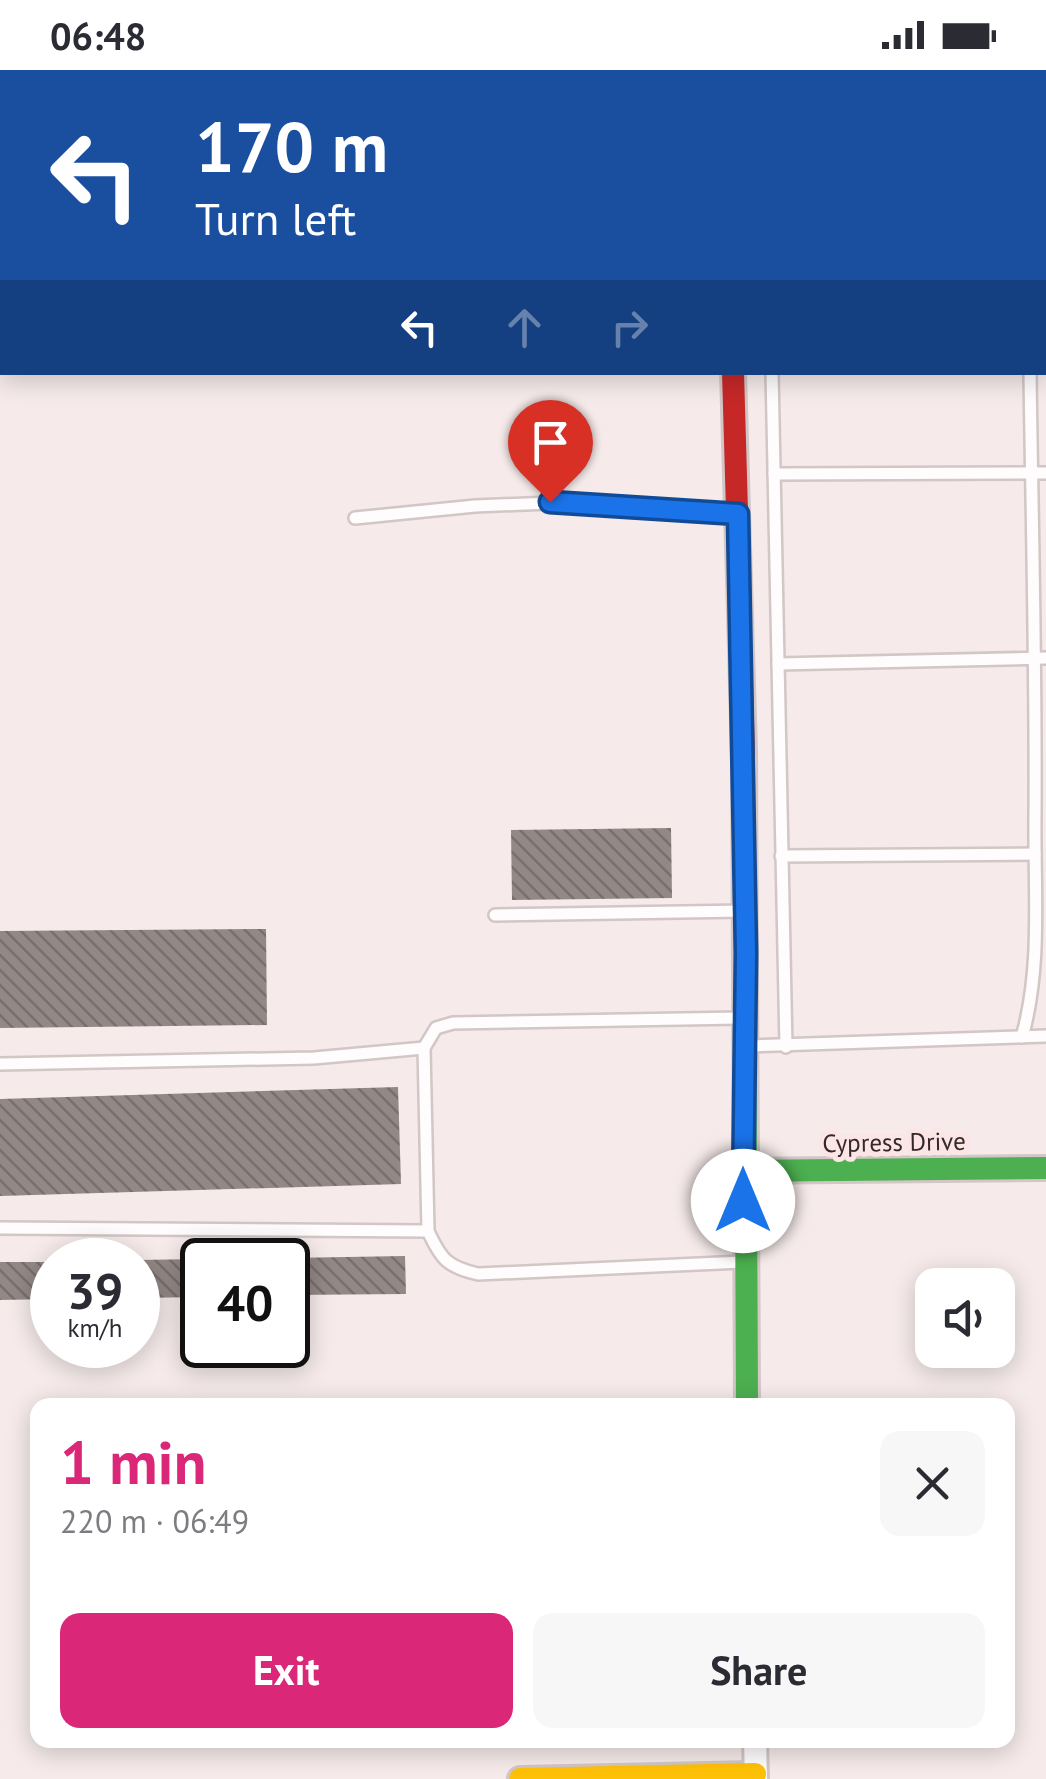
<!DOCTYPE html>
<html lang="en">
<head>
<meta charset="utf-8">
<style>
  :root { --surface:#fff; --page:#f7f7f7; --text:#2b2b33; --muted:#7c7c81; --accent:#db2777 }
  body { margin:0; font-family:"PT Sans",sans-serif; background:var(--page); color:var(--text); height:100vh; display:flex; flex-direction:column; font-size:38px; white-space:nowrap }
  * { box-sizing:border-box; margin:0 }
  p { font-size:32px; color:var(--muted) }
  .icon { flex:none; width:55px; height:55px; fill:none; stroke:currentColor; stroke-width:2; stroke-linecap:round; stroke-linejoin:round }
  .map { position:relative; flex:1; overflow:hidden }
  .panel { position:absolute; left:30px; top:1328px; width:985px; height:350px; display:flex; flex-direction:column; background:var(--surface); border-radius:20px; box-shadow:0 5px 25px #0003 }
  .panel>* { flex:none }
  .hud { position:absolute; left:0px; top:0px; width:1048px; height:305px; box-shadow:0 5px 25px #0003; background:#1a4fa0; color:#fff; overflow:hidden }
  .fabs { position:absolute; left:915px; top:1198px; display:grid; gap:20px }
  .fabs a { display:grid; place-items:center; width:100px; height:100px; border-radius:20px; background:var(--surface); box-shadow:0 5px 25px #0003; font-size:50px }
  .speed { position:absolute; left:30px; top:1168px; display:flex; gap:20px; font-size:50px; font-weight:700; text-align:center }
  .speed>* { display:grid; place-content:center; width:130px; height:130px; border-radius:50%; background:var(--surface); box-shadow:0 5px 25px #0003; line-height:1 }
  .speed small { font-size:25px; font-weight:400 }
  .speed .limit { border:5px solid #111; border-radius:15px; background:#fff; color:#111 }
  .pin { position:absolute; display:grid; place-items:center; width:85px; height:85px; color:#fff; margin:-102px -42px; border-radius:50% 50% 50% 0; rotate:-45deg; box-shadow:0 0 10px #0007 }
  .pin .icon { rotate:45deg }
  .me { position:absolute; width:110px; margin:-55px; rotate:0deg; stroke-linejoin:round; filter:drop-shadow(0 0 8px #0008) }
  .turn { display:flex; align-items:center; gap:35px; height:210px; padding:0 30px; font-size:45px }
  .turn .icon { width:130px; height:130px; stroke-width:2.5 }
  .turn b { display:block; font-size:70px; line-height:85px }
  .lanes { display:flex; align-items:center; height:95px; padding:0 30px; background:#0003; justify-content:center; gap:50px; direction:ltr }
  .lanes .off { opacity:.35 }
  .round { display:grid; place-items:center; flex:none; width:105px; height:105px; border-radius:20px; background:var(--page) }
  .headline { display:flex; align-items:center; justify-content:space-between; height:170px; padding:0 30px }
  h1 { font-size:60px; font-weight:800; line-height:75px; color:var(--accent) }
  .primary-button { display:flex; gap:20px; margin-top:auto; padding:20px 30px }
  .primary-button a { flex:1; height:115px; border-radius:20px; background:var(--accent); color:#fff; font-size:40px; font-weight:800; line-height:115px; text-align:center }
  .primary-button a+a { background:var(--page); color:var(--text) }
  .status { display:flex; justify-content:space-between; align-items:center; height:70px; padding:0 50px; background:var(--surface); direction:ltr }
  .status svg { height:28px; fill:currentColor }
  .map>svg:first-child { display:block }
</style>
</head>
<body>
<div class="status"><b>06:48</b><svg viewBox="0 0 49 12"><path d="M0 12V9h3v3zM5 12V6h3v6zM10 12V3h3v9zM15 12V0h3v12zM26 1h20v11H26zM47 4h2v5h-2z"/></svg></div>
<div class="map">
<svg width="1046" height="1709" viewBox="0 0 1046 1709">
  <defs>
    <pattern id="building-back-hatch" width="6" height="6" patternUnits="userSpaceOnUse" patternTransform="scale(2.5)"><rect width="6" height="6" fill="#928885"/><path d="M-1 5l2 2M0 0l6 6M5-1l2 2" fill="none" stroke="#786f6d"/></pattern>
  </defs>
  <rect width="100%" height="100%" fill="#f6eaea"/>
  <g fill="url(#building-back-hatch)">
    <path d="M671,758L672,828L512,830L511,760Z"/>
    <path d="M266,859L267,955L0,958V861Z"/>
    <path d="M398,1017L401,1114L0,1126V1029Z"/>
    <path d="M405,1186L406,1224L288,1225V1188Z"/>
    <path d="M202,1189V1227L138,1228V1190Z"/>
    <path d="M0,1192H52V1229L0,1230Z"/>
  </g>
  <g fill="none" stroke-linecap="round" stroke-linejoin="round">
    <g stroke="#d2c6c6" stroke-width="16">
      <g id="lane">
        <path d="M768,2V0"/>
        <path d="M1045,33H1046"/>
        <path d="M1045,219H1046"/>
        <path d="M772,302L786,977"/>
        <path d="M774,404L1046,403"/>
        <path d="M355,448L475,436L550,433L734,444"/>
        <path d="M778,594L1046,588"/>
        <path d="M781,786L1035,784"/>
        <path d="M495,845L744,841"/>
        <path d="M740,948L453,953L436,958L424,978L428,1161C441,1189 447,1197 478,1204L742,1192"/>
        <path d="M1022,967C1042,897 1034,819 1035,746C1036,598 1032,451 1030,302"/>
        <path d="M747,976L1046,966"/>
        <path d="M0,994L314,988L424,978"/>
        <path d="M0,1158L428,1161"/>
      </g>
    </g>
    <g stroke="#d2c6c6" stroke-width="28">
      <g id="street">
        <path d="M727,0V2"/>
        <path d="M755,1670L756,1709"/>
      </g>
    </g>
    <g stroke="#d2c6c6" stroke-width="28">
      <g id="fast">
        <path d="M744,684L747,1335"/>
        <path d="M743,1101L1046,1098"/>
      </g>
    </g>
    <g stroke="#d2c6c6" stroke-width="28">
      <path id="slow" d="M520,1709L755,1704"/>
    </g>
    <g stroke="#d2c6c6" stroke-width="28">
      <path id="jam" d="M733,302L744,684"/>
    </g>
    <use href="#lane" stroke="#fefcfc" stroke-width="11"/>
    <use href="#street" stroke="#fefcfc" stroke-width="22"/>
    <use href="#fast" stroke="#4caf50" stroke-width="22"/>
    <use href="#slow" stroke="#ffc107" stroke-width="22"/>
    <use href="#jam" stroke="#c62828" stroke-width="22"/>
  </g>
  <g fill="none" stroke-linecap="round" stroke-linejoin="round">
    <g stroke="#114b97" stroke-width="25">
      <path id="route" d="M550,432L738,444L746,883L743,1131"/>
    </g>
    <use href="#route" stroke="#1a73e8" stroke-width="18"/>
  </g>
  <g text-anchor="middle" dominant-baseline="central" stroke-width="10" stroke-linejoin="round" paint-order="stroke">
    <g font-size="25" fill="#352828" stroke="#fbe5e5">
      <text transform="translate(894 1072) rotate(-1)">Cypress Drive</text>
    </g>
  </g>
</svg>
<div class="fabs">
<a><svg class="icon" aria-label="sound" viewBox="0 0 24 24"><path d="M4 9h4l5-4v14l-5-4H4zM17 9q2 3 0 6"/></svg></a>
</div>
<div class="speed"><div>39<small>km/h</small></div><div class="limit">40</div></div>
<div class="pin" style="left:550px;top:432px;background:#d93025"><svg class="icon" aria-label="arrive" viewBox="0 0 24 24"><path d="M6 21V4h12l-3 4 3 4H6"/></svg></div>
<svg class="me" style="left:743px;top:1131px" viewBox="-20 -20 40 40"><circle r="19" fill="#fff"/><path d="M0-13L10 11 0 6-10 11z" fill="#1a73e8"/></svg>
<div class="hud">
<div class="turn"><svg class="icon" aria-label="left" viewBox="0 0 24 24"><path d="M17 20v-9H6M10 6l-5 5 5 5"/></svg><div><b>170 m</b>Turn left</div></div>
<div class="lanes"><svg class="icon" aria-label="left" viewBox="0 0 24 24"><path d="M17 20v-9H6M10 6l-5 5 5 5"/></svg><svg class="icon off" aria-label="ahead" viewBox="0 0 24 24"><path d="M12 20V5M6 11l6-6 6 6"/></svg><svg class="icon off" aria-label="right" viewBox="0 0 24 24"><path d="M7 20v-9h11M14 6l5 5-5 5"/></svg></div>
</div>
<section class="panel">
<div class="headline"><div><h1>1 min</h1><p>220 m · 06:49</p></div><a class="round"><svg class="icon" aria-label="close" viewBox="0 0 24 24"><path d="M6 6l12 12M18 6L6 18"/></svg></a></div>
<div class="primary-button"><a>Exit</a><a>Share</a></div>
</section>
</div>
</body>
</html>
